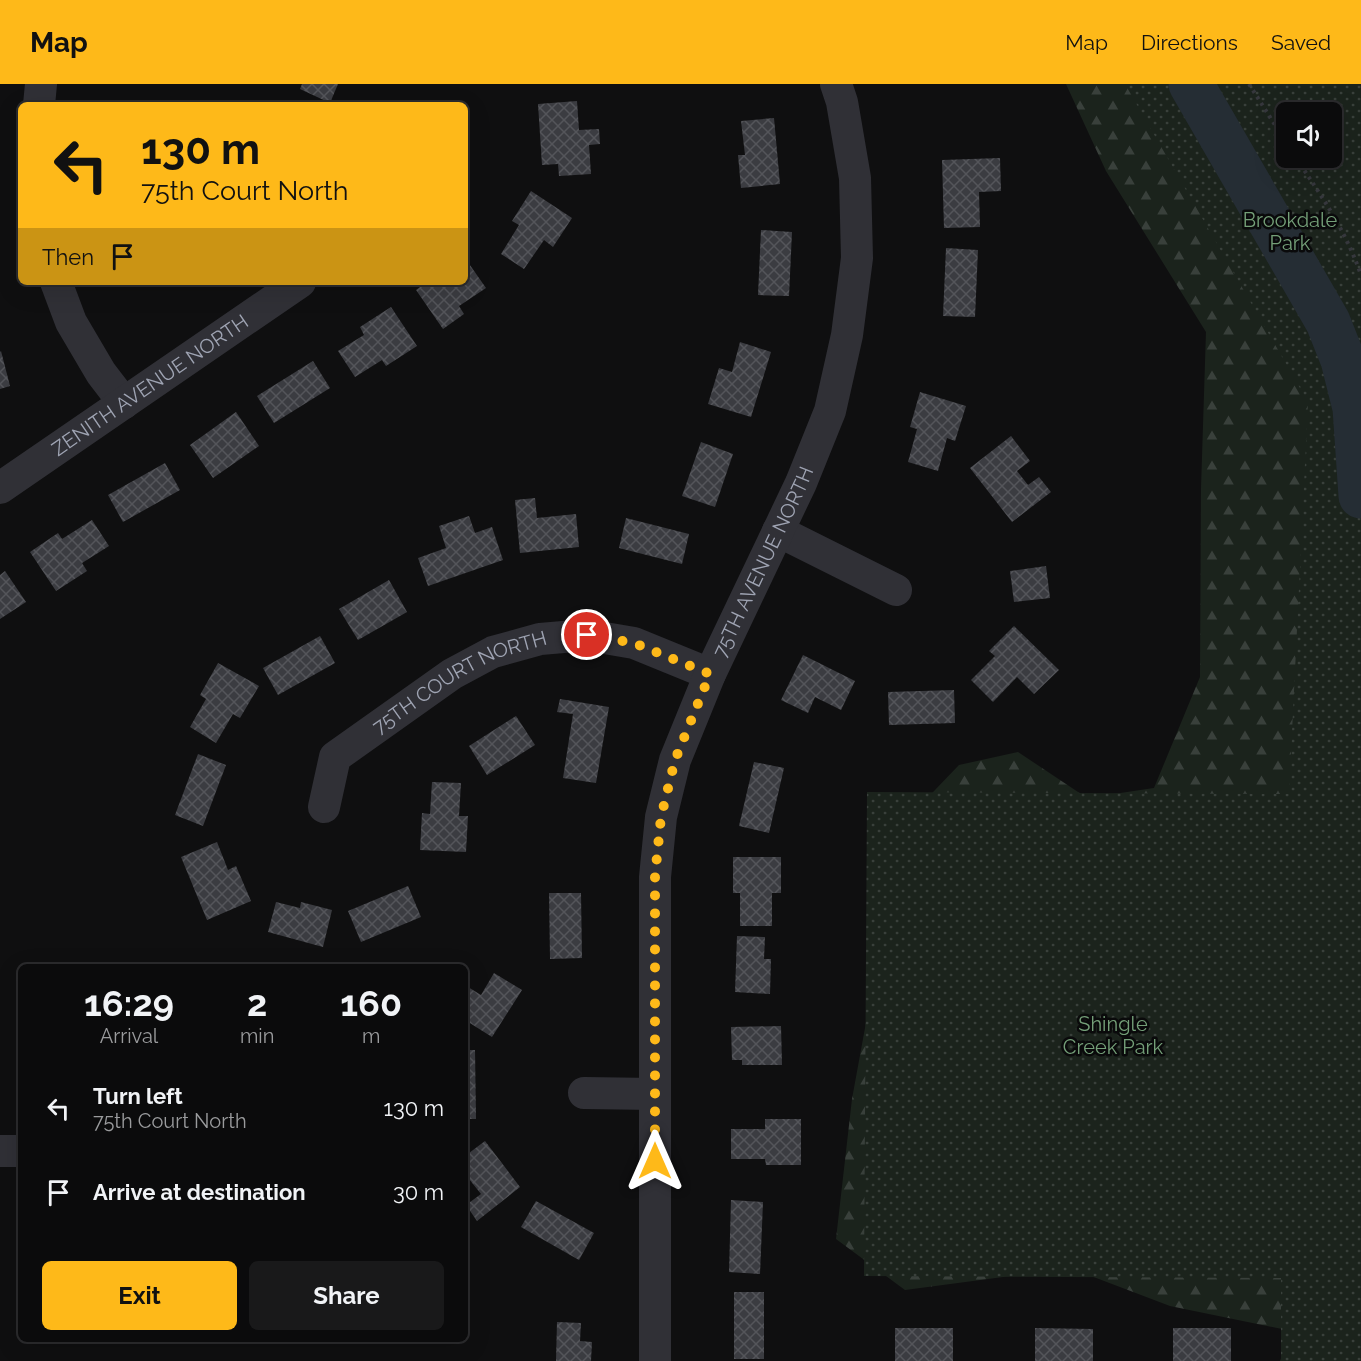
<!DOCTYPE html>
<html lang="en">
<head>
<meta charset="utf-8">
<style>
  :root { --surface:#0b0b0c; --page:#19191a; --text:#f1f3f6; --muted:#9a9b9d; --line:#2b2b2d; --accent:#feb919 }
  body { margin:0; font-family:Raleway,sans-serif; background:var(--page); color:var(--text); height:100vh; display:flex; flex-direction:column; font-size:22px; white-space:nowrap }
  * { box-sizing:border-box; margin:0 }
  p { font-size:20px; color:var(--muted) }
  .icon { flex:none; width:33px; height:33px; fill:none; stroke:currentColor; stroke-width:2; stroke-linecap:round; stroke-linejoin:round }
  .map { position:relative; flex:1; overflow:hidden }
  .panel { position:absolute; left:18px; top:880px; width:450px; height:378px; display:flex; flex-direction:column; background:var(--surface); border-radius:9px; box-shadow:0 6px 24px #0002,0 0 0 2px var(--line) }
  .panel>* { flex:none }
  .top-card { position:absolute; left:18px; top:18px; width:450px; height:183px; border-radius:9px; box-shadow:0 6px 24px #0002,0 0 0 2px var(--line); background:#feb919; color:#111; overflow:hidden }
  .buttons { position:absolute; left:1276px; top:18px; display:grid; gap:12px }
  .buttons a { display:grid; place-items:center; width:66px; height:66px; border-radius:9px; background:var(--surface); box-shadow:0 6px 24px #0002,0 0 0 2px var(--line); font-size:30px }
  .pin { position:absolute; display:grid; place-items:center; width:51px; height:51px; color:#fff; margin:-26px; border:3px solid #fff; border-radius:50%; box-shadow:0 2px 6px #0007 }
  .me { position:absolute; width:66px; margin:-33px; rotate:0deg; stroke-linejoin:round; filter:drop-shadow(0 0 4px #0008) }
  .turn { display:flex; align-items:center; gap:21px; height:126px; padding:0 24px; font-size:27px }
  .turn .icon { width:78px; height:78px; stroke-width:2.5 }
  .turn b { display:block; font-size:42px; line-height:51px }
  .then { display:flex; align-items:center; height:57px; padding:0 24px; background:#0003; gap:12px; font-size:22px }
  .eta { display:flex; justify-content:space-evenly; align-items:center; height:102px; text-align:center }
  .eta b { font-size:36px; font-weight:700; line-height:42px }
  .action { display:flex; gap:12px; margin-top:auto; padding:12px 24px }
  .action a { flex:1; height:69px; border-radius:9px; background:var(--accent); color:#111; font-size:24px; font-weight:700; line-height:69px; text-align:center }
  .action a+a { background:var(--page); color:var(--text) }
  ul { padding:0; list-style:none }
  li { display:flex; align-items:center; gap:18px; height:84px; padding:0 24px }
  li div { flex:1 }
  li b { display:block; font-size:22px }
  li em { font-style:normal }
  header { display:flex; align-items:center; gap:36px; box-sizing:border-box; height:84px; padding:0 30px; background:var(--accent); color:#111 }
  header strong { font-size:28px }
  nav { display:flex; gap:33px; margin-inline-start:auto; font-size:21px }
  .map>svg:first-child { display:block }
</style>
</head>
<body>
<header>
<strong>Map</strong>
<nav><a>Map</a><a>Directions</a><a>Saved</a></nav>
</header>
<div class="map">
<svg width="1361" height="1277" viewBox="0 0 1361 1277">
  <defs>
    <pattern id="forest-firs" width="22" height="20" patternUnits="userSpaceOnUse" patternTransform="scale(1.5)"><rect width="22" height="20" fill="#1b231c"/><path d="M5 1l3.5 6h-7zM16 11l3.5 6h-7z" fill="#39403b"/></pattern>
    <pattern id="park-dots" width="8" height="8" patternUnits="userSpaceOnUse" patternTransform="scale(1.5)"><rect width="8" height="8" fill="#1b231c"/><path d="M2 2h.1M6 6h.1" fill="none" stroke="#39403b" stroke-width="1.8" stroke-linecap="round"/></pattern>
    <pattern id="building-cross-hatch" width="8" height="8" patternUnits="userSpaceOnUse" patternTransform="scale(1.5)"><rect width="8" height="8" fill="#3b3c41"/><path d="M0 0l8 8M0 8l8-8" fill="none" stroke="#54555a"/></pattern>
  </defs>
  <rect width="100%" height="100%" fill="#0f0f10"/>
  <path fill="url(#forest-firs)" fill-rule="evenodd" d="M1066,0H1361V1277H1280L1292,1247L1170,1222L1070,1184L905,1206L836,1155L852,1015L874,895L888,755L959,681L1018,668L1087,714L1154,704L1200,593L1201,405L1206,248L1106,87ZM1287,28H1332V74H1287Z"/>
  <path fill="url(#park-dots)" fill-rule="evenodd" d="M1125,0H1361V1277H1281V1194L864,1192L867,708L1289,710L1308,318ZM1287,28H1332V74H1287Z"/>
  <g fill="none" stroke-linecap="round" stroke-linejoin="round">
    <path stroke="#252d34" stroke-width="45" d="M1191,0L1328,238L1343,276L1355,324L1361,412"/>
  </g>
  <g fill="url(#building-cross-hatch)">
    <path d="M302,0H338L330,19L300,5Z"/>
    <path d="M577,17L579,46L599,45L600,60L589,61L591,90L559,92L558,80L542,81L538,20Z"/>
    <path d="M774,34L780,100L741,104L738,71H745L741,37Z"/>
    <path d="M1000,74L1001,107L979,108L980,143L944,144L942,76Z"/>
    <path d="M531,107L572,134L553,163L544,156L524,185L501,170L519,141L512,137Z"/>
    <path d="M761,146L792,148L789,212L758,211Z"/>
    <path d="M946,164L978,166L975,233L943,232Z"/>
    <path d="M465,174L486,204L459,222L464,230L443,245L416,206L427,198H465Z"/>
    <path d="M391,223L417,262L386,282L382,276L355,293L338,267L364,251L360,243Z"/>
    <path d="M740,258L771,268L751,333L708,320L719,284L732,288Z"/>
    <path d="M1,267L10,302L0,305V268Z"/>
    <path d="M313,277L330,304L274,339L257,312Z"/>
    <path d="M920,308L966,322L955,357L947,354L938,387L908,378L917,345L910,343Z"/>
    <path d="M236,328L259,362L213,394L190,361Z"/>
    <path d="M1011,352L1030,377L1017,387L1028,401L1039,393L1051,408L1012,438L970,384Z"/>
    <path d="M701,358L733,370L715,423L682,412Z"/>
    <path d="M165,379L180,406L123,438L108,411Z"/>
    <path d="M535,414L537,434L576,430L579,463L520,469L515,416Z"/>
    <path d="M469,432L475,449L492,443L503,476L428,502L418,474L446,464L439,442Z"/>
    <path d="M626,434L689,450L682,480L619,464Z"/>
    <path d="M92,436L109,462L82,479L87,487L56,507L30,468L58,449L62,455Z"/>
    <path d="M1046,482L1050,514L1014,518L1010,487Z"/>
    <path d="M5,487L26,518L0,535V491Z"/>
    <path d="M389,496L407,528L358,556L339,525Z"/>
    <path d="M1014,542L1059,586L1034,610L1017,593L993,618L971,596L995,572L989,567Z"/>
    <path d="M320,552L335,579L278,611L263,584Z"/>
    <path d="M803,571L855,597L841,626L815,613L808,629L781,616Z"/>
    <path d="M218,579L259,602L240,634L233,630L216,659L190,643L206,615L200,611Z"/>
    <path d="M954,606L955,639L889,641L888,608Z"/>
    <path d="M560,615L609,623L596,699L563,694L573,630L557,628Z"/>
    <path d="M516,632L535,661L487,691L469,662Z"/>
    <path d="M198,670L226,681L203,742L175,731Z"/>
    <path d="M754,678L784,684L769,749L739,742Z"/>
    <path d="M432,698L461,699L459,732H468L466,768L420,766L422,729L430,730Z"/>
    <path d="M217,758L228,786L236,782L251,817L207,836L181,773Z"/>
    <path d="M733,773H781V809H772V842H740V809H733Z"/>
    <path d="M408,802L421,833L361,858L348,827Z"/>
    <path d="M549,809H581L582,874L550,875Z"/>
    <path d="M276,818L300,824L301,818L332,826L323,863L268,848Z"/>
    <path d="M737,852L765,853L764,875H771L770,910L735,908Z"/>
    <path d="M494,889L522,906L492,953L465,936V909L468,903L481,911Z"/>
    <path d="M781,942L782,981H742V976H732L731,943Z"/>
    <path d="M465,966H475L476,1035H465Z"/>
    <path d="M765,1035H801V1081H766L765,1075H731V1045H765Z"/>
    <path d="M485,1057L520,1103L477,1137L466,1121L481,1110L465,1090V1072Z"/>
    <path d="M731,1116L763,1118L760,1190L729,1188Z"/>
    <path d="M536,1117L594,1149L579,1176L521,1143Z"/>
    <rect x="734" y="1208" width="30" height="67"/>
    <path d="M557,1238L581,1239L580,1257L592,1258L591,1277H556Z"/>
    <rect x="895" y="1244" width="58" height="33"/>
    <path d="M1035,1244L1093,1245V1277H1035Z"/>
    <rect x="1173" y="1244" width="58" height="33"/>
  </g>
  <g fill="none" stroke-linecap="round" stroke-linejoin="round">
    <g stroke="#36373d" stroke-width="4" stroke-dasharray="3 4.5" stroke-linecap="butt">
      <path d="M1249,0L1287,60"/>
      <path d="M1296,74C1322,113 1345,145 1361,191"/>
    </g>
    <g stroke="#303036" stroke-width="32">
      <path d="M39,21L41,0"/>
      <path d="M56,198L71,238L101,289L124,319"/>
      <path id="s1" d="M0,404L300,198"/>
      <path d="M778,447L896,506"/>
      <path id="s2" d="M324,723L335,673L452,590L493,568L540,555L587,551L634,559L710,590"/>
      <path d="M584,1009L655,1010"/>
      <path d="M0,1067H18"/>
      <path id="s3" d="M655,1277V793L661,733L675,676L710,590L801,399L830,327L847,251L857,174L855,94L842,18L836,0"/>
    </g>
  </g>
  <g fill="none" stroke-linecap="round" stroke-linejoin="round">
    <path stroke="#feb919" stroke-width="10" stroke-dasharray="0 18" d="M587,551L634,559L710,590L675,676L661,733L655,792V1077"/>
  </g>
  <g text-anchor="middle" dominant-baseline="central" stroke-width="5" stroke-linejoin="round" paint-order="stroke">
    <g font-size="20" fill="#749f78" stroke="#0a0a0b">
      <text x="1290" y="136">Brookdale<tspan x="1290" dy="23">Park</tspan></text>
      <text x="1113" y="940">Shingle<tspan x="1113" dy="23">Creek Park</tspan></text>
    </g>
    <g font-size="20" fill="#9fa4b3" stroke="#0a0a0b">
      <text stroke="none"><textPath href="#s1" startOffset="182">ZENITH AVENUE NORTH</textPath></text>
      <text stroke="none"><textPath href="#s3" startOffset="820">75TH AVENUE NORTH</textPath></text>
      <text stroke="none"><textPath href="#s2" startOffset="198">75TH COURT NORTH</textPath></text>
    </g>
  </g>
</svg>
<div class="buttons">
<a><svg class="icon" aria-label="sound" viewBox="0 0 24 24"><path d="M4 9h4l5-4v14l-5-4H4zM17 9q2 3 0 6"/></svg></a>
</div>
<div class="pin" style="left:587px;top:551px;background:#d93025"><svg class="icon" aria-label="arrive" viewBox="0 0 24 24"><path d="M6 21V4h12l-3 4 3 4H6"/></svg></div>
<svg class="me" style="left:655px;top:1077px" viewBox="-20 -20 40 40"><path d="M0-17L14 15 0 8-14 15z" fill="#feb919" stroke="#fff" stroke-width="4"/></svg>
<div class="top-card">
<div class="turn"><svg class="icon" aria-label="left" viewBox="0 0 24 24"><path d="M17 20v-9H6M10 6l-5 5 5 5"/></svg><div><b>130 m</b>75th Court North</div></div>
<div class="then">Then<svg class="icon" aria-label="arrive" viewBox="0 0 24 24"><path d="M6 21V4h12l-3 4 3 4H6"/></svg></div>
</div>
<section class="panel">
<div class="eta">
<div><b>16:29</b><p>Arrival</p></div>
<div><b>2</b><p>min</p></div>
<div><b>160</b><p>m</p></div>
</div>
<ul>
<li><svg class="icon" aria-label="left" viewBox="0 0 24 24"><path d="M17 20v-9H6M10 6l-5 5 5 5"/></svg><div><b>Turn left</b><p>75th Court North</p></div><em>130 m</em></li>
<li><svg class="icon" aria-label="arrive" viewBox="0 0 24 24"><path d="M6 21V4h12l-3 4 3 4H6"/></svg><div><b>Arrive at destination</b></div><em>30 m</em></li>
</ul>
<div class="action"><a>Exit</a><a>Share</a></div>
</section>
</div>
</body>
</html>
